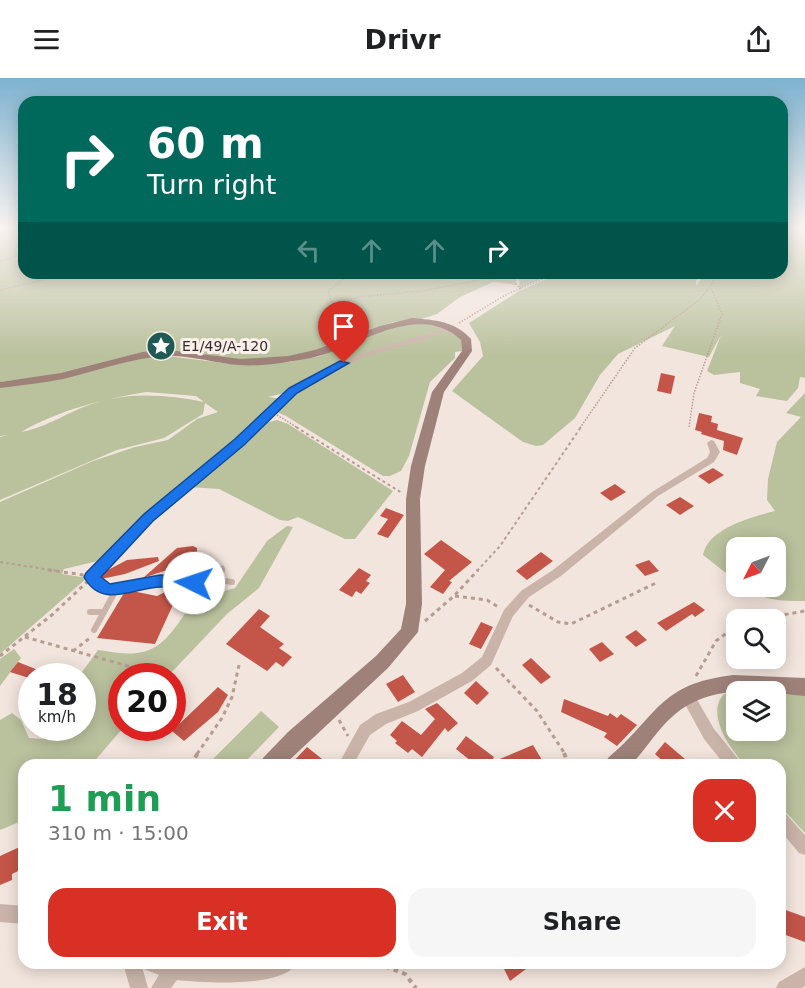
<!DOCTYPE html>
<html lang="en">
<head>
<meta charset="utf-8">
<style>
  :root { --surface:#fff; --page:#f6f6f6; --text:#202124; --muted:#757577; --accent:#d93025 }
  body { margin:0; font-family:"DejaVu Sans",sans-serif; background:var(--page); color:var(--text); height:100vh; display:flex; flex-direction:column; font-size:22px; white-space:nowrap }
  * { box-sizing:border-box; margin:0 }
  p { font-size:20px; color:var(--muted) }
  .icon { flex:none; width:33px; height:33px; fill:none; stroke:currentColor; stroke-width:2; stroke-linecap:round; stroke-linejoin:round }
  .map { position:relative; flex:1; overflow:hidden }
  .details { position:absolute; left:18px; top:681px; width:768px; height:210px; display:flex; flex-direction:column; background:var(--surface); border-radius:18px; box-shadow:0 3px 15px #0003 }
  .details>* { flex:none }
  .guide { position:absolute; left:18px; top:18px; width:770px; height:183px; border-radius:18px; box-shadow:0 3px 15px #0003; background:#00695c; color:#fff; overflow:hidden }
  .needle { width:39px; rotate:228deg }
  .buttons { position:absolute; left:726px; top:459px; display:grid; gap:12px }
  .buttons a { display:grid; place-items:center; width:60px; height:60px; border-radius:12px; background:var(--surface); box-shadow:0 3px 15px #0003; font-size:30px }
  .speed { position:absolute; left:18px; top:585px; display:flex; gap:12px; font-size:30px; font-weight:700; text-align:center }
  .speed>* { display:grid; place-content:center; width:78px; height:78px; border-radius:50%; background:var(--surface); box-shadow:0 3px 15px #0003; line-height:1 }
  .speed small { font-size:15px; font-weight:400 }
  .speed .limit { border:9px solid #d22; background:#fff; color:#111 }
  .pin { position:absolute; display:grid; place-items:center; width:51px; height:51px; color:#fff; margin:-62px -26px; border-radius:50% 50% 50% 0; rotate:-45deg; box-shadow:0 0 6px #0007 }
  .pin .icon { rotate:45deg }
  .me { position:absolute; width:66px; margin:-33px; rotate:274deg; stroke-linejoin:round; filter:drop-shadow(0 0 4px #0008) }
  .turn { display:flex; align-items:center; gap:21px; height:126px; padding:0 30px; font-size:27px }
  .turn .icon { width:78px; height:78px; stroke-width:2.5 }
  .turn b { display:block; font-size:42px; line-height:51px }
  .lanes { display:flex; align-items:center; height:57px; padding:0 30px; background:#0003; justify-content:center; gap:30px; direction:ltr }
  .lanes .off { opacity:.35 }
  .round { display:grid; place-items:center; flex:none; width:63px; height:63px; border-radius:18px; background:var(--page) }
  .head { display:flex; align-items:center; justify-content:space-between; height:102px; padding:0 30px }
  h1 { font-size:36px; font-weight:700; line-height:45px; color:#1e9e55 }
  .action { display:flex; gap:12px; margin-top:auto; padding:12px 30px }
  .action a { flex:1; height:69px; border-radius:18px; background:var(--accent); color:#fff; font-size:24px; font-weight:700; line-height:69px; text-align:center }
  .action a+a { background:var(--page); color:var(--text) }
  header { display:flex; justify-content:space-between; align-items:center; height:78px; padding:0 30px; background:var(--surface); font-size:27px; font-weight:700 }
  .map>svg:first-child { display:block }
</style>
</head>
<body>
<header><svg class="icon" aria-label="menu" viewBox="0 0 24 24"><path d="M4 6h16M4 12h16M4 18h16"/></svg>Drivr<svg class="icon" aria-label="share" viewBox="0 0 24 24"><path d="M12 15V3M7 8l5-5 5 5M5 13v7h14v-7"/></svg></header>
<div class="map">
<svg width="805" height="910" viewBox="0 0 805 910">
  <rect width="100%" height="100%" fill="#f2e5dd"/>
  <g fill="#bac19d" fill-rule="evenodd">
    <path d="M0,151H24V195H555L518,211L520,204L517,200L516,207L493,204L460,219L437,236L421,241L393,244L315,273L273,281L242,282L142,274L61,296L0,304Z"/>
    <path d="M782,151H805V300L800,299L798,310L787,323L756,318L760,311L740,305V294L714,297L707,293L721,257L709,279L662,268L675,248L618,276L600,297L575,340L543,367L536,368L523,364L452,313L483,278L480,264L469,245L519,213L561,195H705L696,202V208L706,195H782Z"/>
    <path d="M412,245L440,248L461,261L462,273L455,274V280L430,304L409,378L401,393L390,398H383L286,338L274,333L297,312L268,319L283,321L266,333L254,349L151,434L102,482L64,491L62,496L87,500L0,576V424L93,383L135,369L168,362L197,341L218,334L205,325L203,336L164,360L117,372L0,422V359L7,357L0,358V309L142,279L167,278L240,287L289,284L320,278L387,251ZM147,314L196,318L204,324C169,317 133,314 98,324C72,331 47,350 21,354C59,332 103,321 147,314Z"/>
    <path d="M805,315V523C779,523 767,523 745,509L776,508V470H736V503L703,477C708,450 752,439 775,433L767,422L768,401L777,364L801,339L786,335Z"/>
    <path d="M277,342L288,346L393,413L355,461H345L298,439L288,443L280,442L219,411L189,409L265,345Z"/>
    <path d="M287,448L293,449L259,510L227,536L168,598H122L123,650L91,687H24V742L0,752V642L12,635L21,642L29,660L43,661L54,650H82V594L98,572C131,577 151,581 174,551C181,542 187,534 190,523L235,510L267,463Z"/>
    <path d="M14,571L21,580L0,608V581Z"/>
    <path d="M739,612L736,614V652H776V615L805,617V755L780,728V687H745C731,672 705,636 724,616Z"/>
    <path d="M261,633L279,649L242,687H217L212,682Z"/>
  </g>
  <g fill="#c45649">
    <path d="M661,295L675,298L671,316L657,313Z"/>
    <path d="M699,335L712,338L711,344L718,346L717,352L743,360L737,377L723,372L724,363L701,356L702,354L695,352Z"/>
    <path d="M713,390L724,397L709,406L698,398Z"/>
    <path d="M615,406L626,414L611,423L600,415Z"/>
    <path d="M680,419L694,428L680,437L666,427Z"/>
    <path d="M386,430L404,437L388,460L377,456L388,441L380,438Z"/>
    <path d="M441,462L472,484L449,503L452,504L443,516L430,509L445,492L424,476Z"/>
    <path d="M193,468L197,470V477L201,482L194,491L172,493L170,491L143,500L177,470Z"/>
    <path d="M541,474L553,483L527,502L516,493Z"/>
    <path d="M158,479L159,483L125,496L101,501L99,499L104,494L127,482Z"/>
    <path d="M649,482L659,493L645,498L635,487Z"/>
    <path d="M359,490L371,497L366,503L370,505L361,516L356,513L352,519L339,512Z"/>
    <path d="M169,512L177,518L155,566L97,560L124,515L132,513L157,518Z"/>
    <path d="M694,524L705,532L695,539L692,536L666,553L657,545Z"/>
    <path d="M259,531L270,538L260,549L284,566L279,570L292,579L283,589L276,584L267,593L226,566Z"/>
    <path d="M481,544L493,549L481,571L469,566Z"/>
    <path d="M636,552L647,562L636,569L625,559Z"/>
    <path d="M602,564L614,576L600,584L589,571Z"/>
    <path d="M531,580L551,599L541,606L522,587Z"/>
    <path d="M18,584L53,598H32V601L10,594Z"/>
    <path d="M403,597L415,614L398,624L386,606Z"/>
    <path d="M476,603L489,615L477,627L464,615Z"/>
    <path d="M218,609L228,617L218,634L184,663L172,653Z"/>
    <path d="M564,621L608,638L610,635L617,640L621,636L637,647L617,668L604,659L607,655L561,634Z"/>
    <path d="M437,625L458,645L448,654L445,650L422,679L412,671L408,675L395,665L397,663L390,657L402,643L421,657L435,641L425,631Z"/>
    <path d="M466,658L494,679L490,685L533,667L545,687H476L456,671Z"/>
    <path d="M665,664L692,687H667L655,676Z"/>
    <path d="M307,669L322,681L316,687H290Z"/>
    <path d="M24,767V790L12,796V802L0,807V778Z"/>
    <path d="M780,830L805,839V864L780,855Z"/>
    <path d="M501,885H534L510,903Z"/>
  </g>
  <g fill="none" stroke-linecap="round" stroke-linejoin="round">
    <g stroke="#b69d93" stroke-width="1.5" stroke-dasharray="1.5 1.5" stroke-linecap="butt">
      <path d="M0,157L24,151"/>
      <path d="M0,183L24,176"/>
      <path d="M295,195L317,197L334,195"/>
      <path d="M341,195L349,197L328,213L332,225L366,218L422,213L485,201L514,204L521,211"/>
      <path d="M37,202L47,195"/>
      <path d="M0,212L73,195"/>
      <path d="M459,245L507,216L558,195"/>
      <path d="M277,337L298,350"/>
      <path d="M689,349L694,315L722,236L711,210"/>
      <path d="M580,350L635,270L699,222L710,209L717,195"/>
    </g>
    <g stroke="#b69d93" stroke-width="2" stroke-dasharray="3 3" stroke-linecap="butt">
      <path d="M296,349L402,415"/>
      <path d="M0,484L58,493"/>
      <path d="M477,493L500,468L581,349"/>
    </g>
    <g stroke="#b69d93" stroke-width="3" stroke-dasharray="4 4" stroke-linecap="butt">
      <path d="M48,492L84,497"/>
      <path d="M455,518L487,522L500,530"/>
      <path d="M529,527L558,544L571,546L656,505"/>
      <path d="M753,542L805,533"/>
      <path d="M425,543L454,518L478,492"/>
      <path d="M25,559L149,594"/>
      <path d="M73,573L90,560"/>
      <path d="M0,578L53,536L87,504"/>
      <path d="M496,590L537,633L565,676"/>
      <path d="M696,598L716,563L736,548"/>
      <path d="M339,642L348,658"/>
      <path d="M197,676L222,640L232,619L239,587"/>
    </g>
    <g stroke="#b69d93" stroke-width="4" stroke-dasharray="4.5 4.5" stroke-linecap="butt">
      <path d="M564,675L569,687"/>
      <path d="M190,687L198,675"/>
      <path d="M377,885L405,896L416,910"/>
    </g>
    <path stroke="#cab4a9" stroke-width="4" d="M254,350L298,308L366,276L426,259L450,249"/>
    <g stroke="#cab4a9" stroke-width="5">
      <path d="M98,493L149,439L255,349"/>
      <path d="M221,493L222,490"/>
    </g>
    <g stroke="#cab4a9" stroke-width="6">
      <path d="M99,492L92,499L102,510L110,512L160,503L194,505L219,502L232,504"/>
      <path d="M219,502L222,492"/>
      <path d="M90,534H104"/>
      <path d="M94,552L116,512"/>
    </g>
    <g fill="#cab4a9" fill-rule="evenodd">
      <path d="M711,362L714,363L720,374L714,384L658,418L561,498L529,519L513,538L491,587L472,603L418,633L386,646L370,657L353,687H338L360,647L376,636L409,624L462,595L482,579L504,532L521,513L553,492L652,414L707,380L710,374L707,365Z"/>
      <path d="M687,611L692,613L714,651L739,682L741,687H725L704,661L680,617L682,613Z"/>
      <path d="M780,732L785,735L805,757V777L799,775L780,752Z"/>
      <path d="M0,826L24,828V846L0,844Z"/>
      <path d="M123,885H141L148,910H130Z"/>
      <path d="M141,885C183,885 226,890 268,887L271,885H297C283,910 206,905 177,902L171,910H151L159,897L144,891Z"/>
      <path d="M805,889V908L802,910H776L779,904Z"/>
    </g>
    <g fill="#9e827a" fill-rule="evenodd">
      <path d="M412,240C435,242 455,243 471,261L472,273L444,314L425,388L420,421L422,526L418,554L388,590L284,687H260L263,680L288,654L376,578L401,551L406,526V421L411,388L432,314L462,273L461,262C417,222 358,270 311,280C288,284 262,289 238,287C215,285 190,277 166,278C131,280 97,293 63,301C43,305 21,307 0,310V304L61,295L142,274L169,272L241,281L288,278L315,272L380,248Z"/>
      <path d="M733,597L805,600V618C761,614 711,604 673,638C657,652 646,671 631,687H605L608,680C658,638 658,606 733,597Z"/>
    </g>
  </g>
  <linearGradient id="sky" x2="0" y2="1"><stop stop-color="#7db2cf"/><stop offset="0.54" stop-color="#f9f3f0"/><stop offset="1" stop-color="#f9f3f0" stop-opacity="0"/></linearGradient>
  <rect width="805" height="278" fill="url(#sky)"/>
  <path fill="#1a73e8" stroke="#114b97" stroke-width="1.5" d="M340,283L349,285L297,315L244,367L153,443L101,499L110,506L160,497L194,499L199,500L201,505L199,509C187,513 174,508 161,509C134,509 102,532 84,499L86,495L144,436L235,361L289,310Z"/>
  <defs>
    <g id="sight-disc" transform="scale(1.5)"><circle r="9.5" fill="#1f5954" stroke="#faf0ea"/><path d="M0-6L1.8-2.2L6-1.7L2.9 1.2L3.7 5.4L0 3.3L-3.7 5.4L-2.9 1.2L-6-1.7L-1.8-2.2Z" fill="#fff"/></g>
  </defs>
  <g fill-rule="evenodd">
    <use href="#sight-disc" x="161" y="268"/>
  </g>
  <g text-anchor="middle" dominant-baseline="central" stroke-width="6" stroke-linejoin="round" paint-order="stroke">
    <g font-size="14" fill="#372b29" stroke="#faf0ea" text-anchor="start">
      <text x="182" y="268">E1/49/A-120</text>
    </g>
  </g>
</svg>
<div class="buttons">
<a><svg class="needle" viewBox="-14 -14 28 28"><path d="M0-13l5 13h-10z" fill="#e53935"/><path d="M0 13l5-13h-10z" fill="#757577"/></svg></a>
<a><svg class="icon" aria-label="search" viewBox="0 0 24 24"><circle cx="10" cy="10" r="6"/><path d="M15 15l6 6"/></svg></a>
<a><svg class="icon" aria-label="layers" viewBox="0 0 24 24"><path d="M12 4l9 5-9 5-9-5zM3 14l9 5 9-5"/></svg></a>
</div>
<div class="speed"><div>18<small>km/h</small></div><div class="limit">20</div></div>
<div class="pin" style="left:344px;top:285px;background:#d93025"><svg class="icon" aria-label="arrive" viewBox="0 0 24 24"><path d="M6 21V4h12l-3 4 3 4H6"/></svg></div>
<svg class="me" style="left:194px;top:505px" viewBox="-20 -20 40 40"><circle r="19" fill="#fff"/><path d="M0-13L10 11 0 6-10 11z" fill="#1a73e8"/></svg>
<div class="guide">
<div class="turn"><svg class="icon" aria-label="right" viewBox="0 0 24 24"><path d="M7 20v-9h11M14 6l5 5-5 5"/></svg><div><b>60 m</b>Turn right</div></div>
<div class="lanes"><svg class="icon off" aria-label="left" viewBox="0 0 24 24"><path d="M17 20v-9H6M10 6l-5 5 5 5"/></svg><svg class="icon off" aria-label="ahead" viewBox="0 0 24 24"><path d="M12 20V5M6 11l6-6 6 6"/></svg><svg class="icon off" aria-label="ahead" viewBox="0 0 24 24"><path d="M12 20V5M6 11l6-6 6 6"/></svg><svg class="icon" aria-label="right" viewBox="0 0 24 24"><path d="M7 20v-9h11M14 6l5 5-5 5"/></svg></div>
</div>
<section class="details">
<div class="head"><div><h1>1 min</h1><p>310 m · 15:00</p></div><a class="round" style="background:#d93025;color:#fff"><svg class="icon" aria-label="close" viewBox="0 0 24 24"><path d="M6 6l12 12M18 6L6 18"/></svg></a></div>
<div class="action"><a>Exit</a><a>Share</a></div>
</section>
</div>
</body>
</html>
